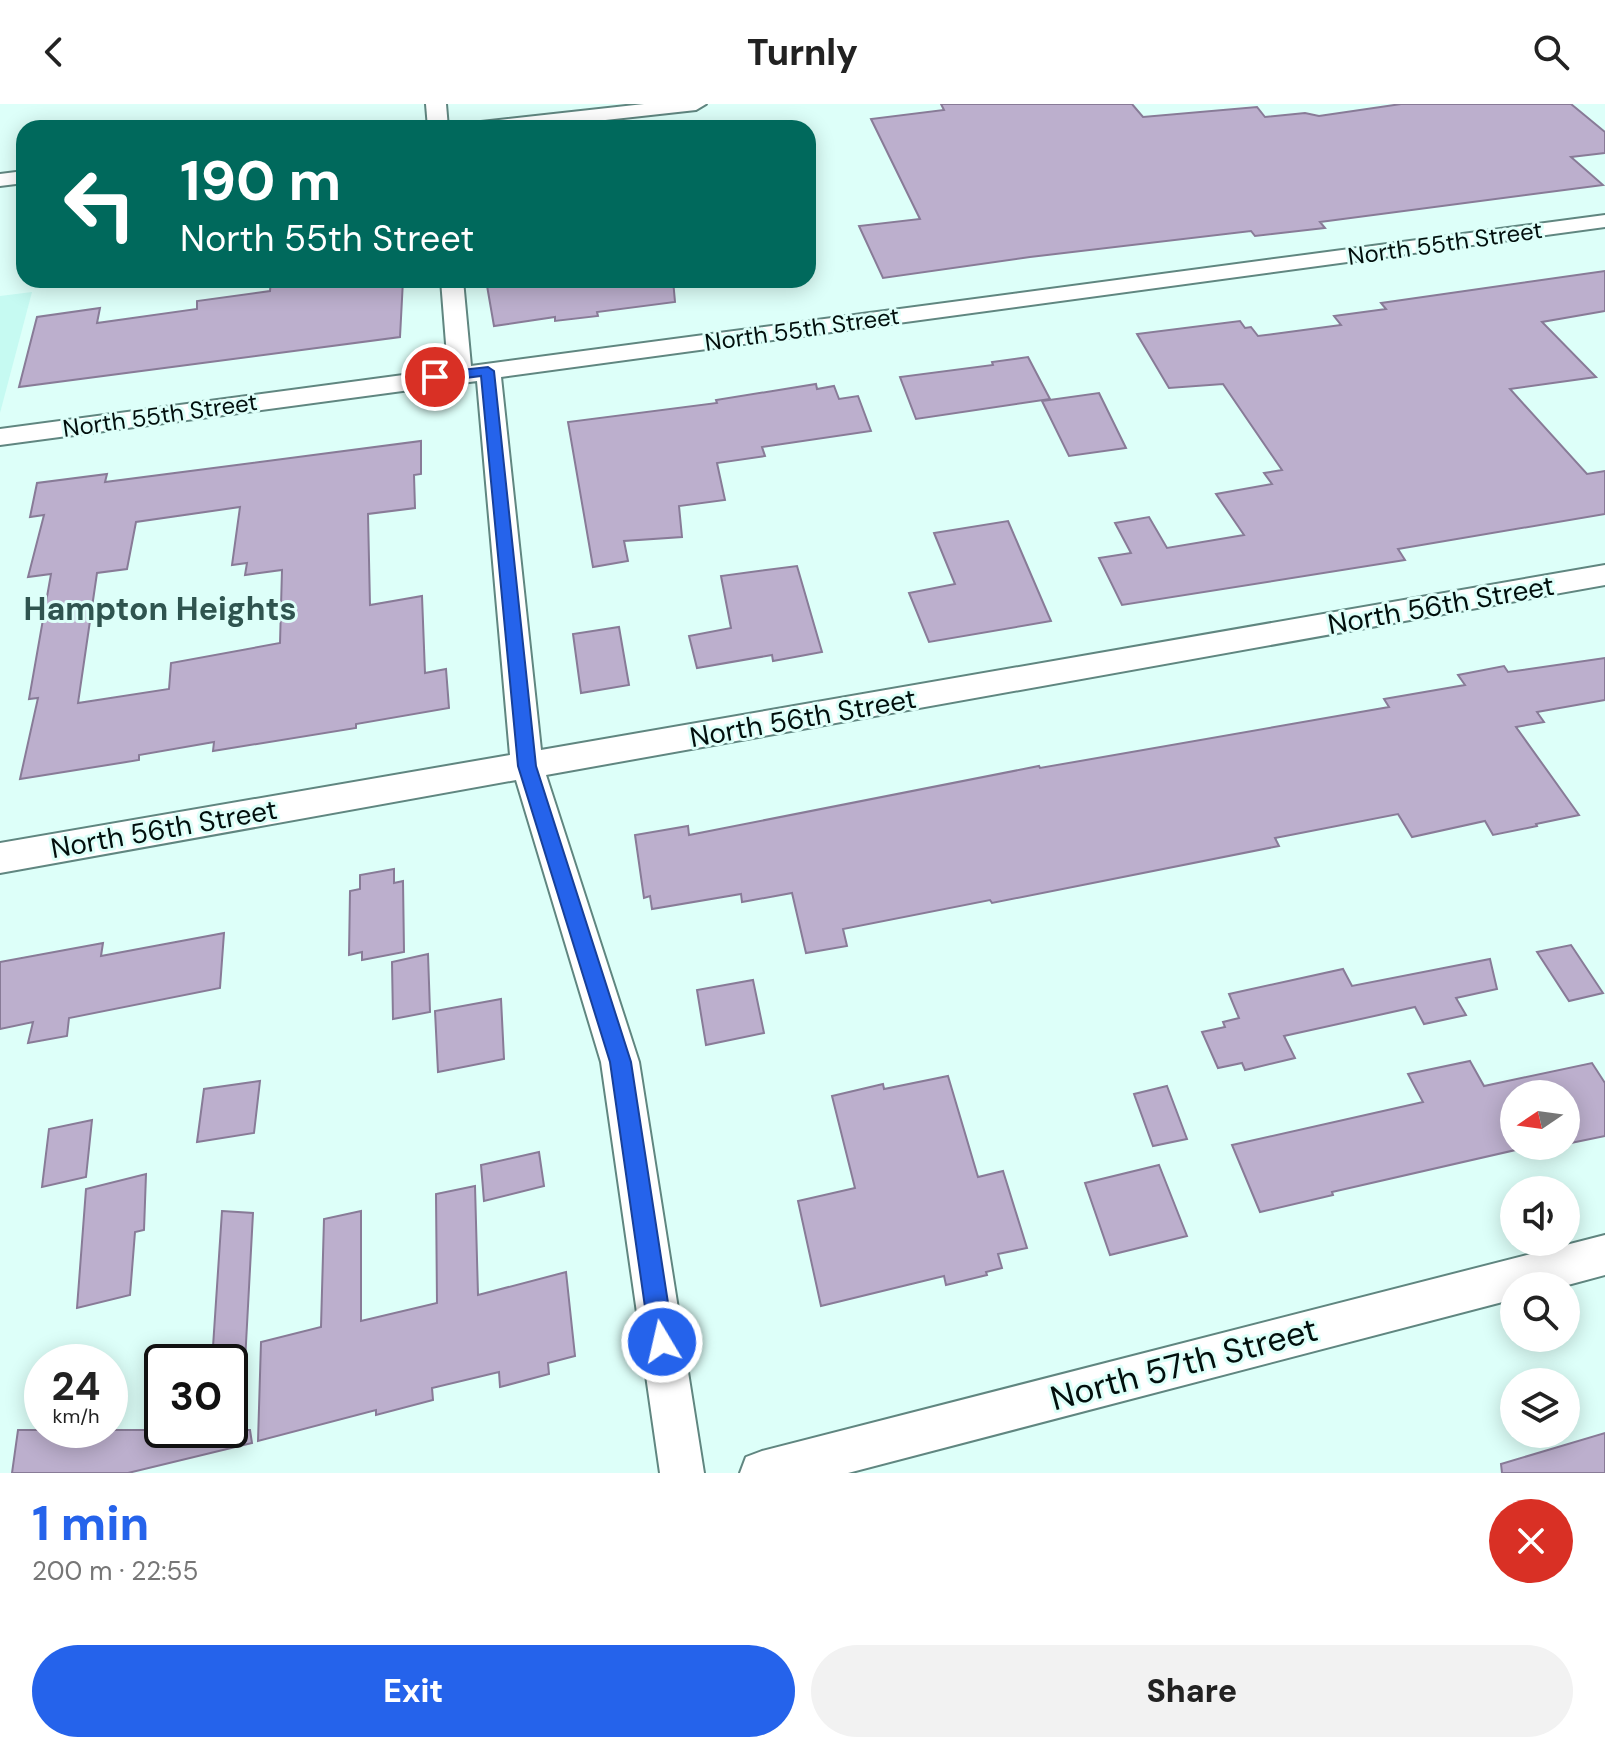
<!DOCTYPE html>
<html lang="en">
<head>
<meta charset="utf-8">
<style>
  :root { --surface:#fff; --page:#f2f2f2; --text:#222; --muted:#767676; --accent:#2563eb }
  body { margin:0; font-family:"DM Sans",sans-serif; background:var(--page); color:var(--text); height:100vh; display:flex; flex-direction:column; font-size:30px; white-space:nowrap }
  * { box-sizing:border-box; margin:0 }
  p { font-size:26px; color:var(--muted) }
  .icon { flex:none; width:44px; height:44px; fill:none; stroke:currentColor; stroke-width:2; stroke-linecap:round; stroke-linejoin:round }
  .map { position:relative; height:1369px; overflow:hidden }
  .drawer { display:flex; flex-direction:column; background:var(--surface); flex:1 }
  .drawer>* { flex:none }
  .guide { position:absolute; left:16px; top:16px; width:800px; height:168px; border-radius:24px; box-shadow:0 4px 20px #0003; background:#00695c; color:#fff; overflow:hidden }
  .needle { width:52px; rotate:257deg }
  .buttons { position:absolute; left:1500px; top:976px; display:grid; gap:16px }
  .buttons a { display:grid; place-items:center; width:80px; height:80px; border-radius:50%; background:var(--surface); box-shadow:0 4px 20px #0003; font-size:40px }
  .speed { position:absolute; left:24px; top:1240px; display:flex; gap:16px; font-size:40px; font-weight:700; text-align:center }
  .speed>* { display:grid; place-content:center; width:104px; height:104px; border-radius:50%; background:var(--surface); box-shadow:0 4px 20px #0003; line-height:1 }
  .speed small { font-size:20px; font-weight:400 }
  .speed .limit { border:4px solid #111; border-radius:12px; background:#fff; color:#111 }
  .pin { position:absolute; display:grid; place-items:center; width:68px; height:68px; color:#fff; margin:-34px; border:4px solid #fff; border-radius:50%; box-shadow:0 2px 8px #0007 }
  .me { position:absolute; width:88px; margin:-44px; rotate:351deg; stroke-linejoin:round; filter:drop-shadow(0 0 6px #0008) }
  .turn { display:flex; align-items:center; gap:28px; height:168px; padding:0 32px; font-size:36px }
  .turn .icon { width:104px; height:104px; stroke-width:2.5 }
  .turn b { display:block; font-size:56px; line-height:68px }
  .round { display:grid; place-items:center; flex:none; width:84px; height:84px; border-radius:42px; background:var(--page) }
  .head { display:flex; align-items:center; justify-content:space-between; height:136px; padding:0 32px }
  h1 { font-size:48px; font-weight:800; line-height:60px; color:var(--accent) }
  .action { display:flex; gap:16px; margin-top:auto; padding:16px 32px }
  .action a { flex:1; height:92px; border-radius:48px; background:var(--accent); color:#fff; font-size:32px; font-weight:800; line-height:92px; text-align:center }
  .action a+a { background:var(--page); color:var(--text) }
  header { display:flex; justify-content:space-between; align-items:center; height:104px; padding:0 32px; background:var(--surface); font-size:36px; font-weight:800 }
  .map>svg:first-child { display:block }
</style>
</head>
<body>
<header><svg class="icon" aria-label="back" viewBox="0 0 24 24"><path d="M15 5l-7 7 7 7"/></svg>Turnly<svg class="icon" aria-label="search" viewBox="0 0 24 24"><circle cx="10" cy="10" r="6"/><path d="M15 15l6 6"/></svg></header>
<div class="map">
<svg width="1605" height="1369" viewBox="0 0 1605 1369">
  <rect width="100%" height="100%" fill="#ddfff9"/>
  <path fill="#c6faf2" d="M32,188L0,309V192Z"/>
  <g fill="#bcafcd" stroke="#887b97" stroke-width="2" fill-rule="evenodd">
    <path d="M941,0H1132L1143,13L1257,3L1265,13L1305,9L1319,12L1401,0H1571L1605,28V49L1571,53L1603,81L1320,118L1325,124L1255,132L1251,127L1030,153L883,174L859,122L920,115L871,15L944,6Z"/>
    <path d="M1605,167V207L1542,218L1596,273L1510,285L1587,370L1605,367V410L1398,445L1405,456L1122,501L1099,454L1131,449L1115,419L1149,413L1167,444L1244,431L1216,390L1272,380L1264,369L1282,366L1223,280L1169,284L1137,230L1240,217L1245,224L1251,223L1258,232L1341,221L1334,212L1386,205L1381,199Z"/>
    <path d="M271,176H403L400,233L19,283L37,213L100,204L97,219L197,205V197L270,187Z"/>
    <path d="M486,176H673L675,198L597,208L598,212L555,217V213L494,222Z"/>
    <path d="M1028,253L1050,295L916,315L900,273L993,261L992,258Z"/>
    <path d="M816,280L817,285L834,282L839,295L858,292L871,327L762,343L765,352L717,359L725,396L679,402L682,433L624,437L628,457L593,463L568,318L717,299L716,296Z"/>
    <path d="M1099,289L1126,344L1069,352L1042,297Z"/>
    <path d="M421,337V370L414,371L415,404L368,410L370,501L422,492L425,569L446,565L449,604L356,620V624L213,647L214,638L139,651V656L20,675L38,594L29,595L51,470L28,473L44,411L30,413L37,379L107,370L105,378ZM240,403L232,461L247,459L245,471L282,466L280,539L171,559L169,585L78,599L97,469L127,465L136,418Z"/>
    <path d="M1008,417L1051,517L929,538L909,489L955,480L934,429Z"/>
    <path d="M797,462L822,548L773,557L772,551L697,564L689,532L731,524L721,472Z"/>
    <path d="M619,523L629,581L581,589L573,530Z"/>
    <path d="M1605,554V596L1537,608L1544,618L1516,623L1579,711L1536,720L1537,722L1493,731L1485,717L1412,733L1398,710L1275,734L1279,742L992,799L990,796L843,825L847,842L806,849L792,789L742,798L741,790L652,805L650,792L644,794L635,731L688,722L689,731L1039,662L1040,664L1389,603L1384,595L1465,581L1458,571L1504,562L1508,568Z"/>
    <path d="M394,765V779L403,777L404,848L362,856V848L349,851L350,787L360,785V771Z"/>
    <path d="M224,829L220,884L69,914L67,932L28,939L33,918L0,925V858L103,839L101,852Z"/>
    <path d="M1571,841L1603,889L1569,897L1537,848Z"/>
    <path d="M428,850L430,908L393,915L392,858Z"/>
    <path d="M1490,855L1497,885L1456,894L1466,911L1424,920L1415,903L1284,932L1295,954L1245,966L1242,959L1218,964L1202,928L1225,923L1223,918L1239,914L1229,890L1343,865L1352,882Z"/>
    <path d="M753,876L764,929L706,941L697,886Z"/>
    <path d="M501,895L504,955L438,968L435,907Z"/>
    <path d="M1470,957L1484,982L1592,959L1605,979V1032L1566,1040V990H1514V1042H1533L1332,1088L1333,1091L1260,1108L1232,1041L1423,998L1408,970Z"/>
    <path d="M948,972L978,1073L1003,1067L1027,1144L998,1150L1002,1164L986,1168L987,1171L946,1181L944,1172L821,1202L798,1097L855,1084L832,992L883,980L884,985Z"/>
    <path d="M260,977L254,1029L197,1038L204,985Z"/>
    <path d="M1167,982L1187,1035L1153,1042L1134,990Z"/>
    <path d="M92,1016L86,1073L42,1083L49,1025Z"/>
    <path d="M539,1048L544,1082L484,1097L481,1061Z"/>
    <path d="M1159,1061L1187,1132L1110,1151L1085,1079Z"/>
    <path d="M146,1070L144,1126L135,1128L130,1191L77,1204L86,1085Z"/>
    <path d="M475,1082L478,1191L566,1168L575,1252L548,1259L549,1270L500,1283L499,1268L432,1284L433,1296L376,1311V1306L258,1337L261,1238L321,1223L324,1115L361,1107V1217L437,1199L436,1090Z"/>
    <path d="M222,1107L253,1109L245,1258H212Z"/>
    <path d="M18,1326H250L252,1339L128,1369H12Z"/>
    <path d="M1605,1329V1369H1502L1501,1360Z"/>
  </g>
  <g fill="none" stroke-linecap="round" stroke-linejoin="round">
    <g stroke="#608680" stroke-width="4">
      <g id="minor">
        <path d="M426,0H446L448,24H428Z"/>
        <path d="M644,0H706L696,6L533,24H471L481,18Z"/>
        <path d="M24,67V79L0,82V70Z"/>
        <path d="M1605,111V123L501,273L541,646L1605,461V481L546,671L639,958L704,1369H660L601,958L516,676L0,769V739L510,651L477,277L0,341V325L448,265L441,176H463L471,262Z"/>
        <path d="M1605,1131V1171L1564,1182H1514V1195L848,1369H740L746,1353L762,1347Z"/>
      </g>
    </g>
    <use href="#minor" fill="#fff" fill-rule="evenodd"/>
  </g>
  <path fill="#2563eb" stroke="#184099" stroke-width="2" d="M488,263L494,267L536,662L631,958L674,1238L671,1247L662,1250L654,1247L650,1238L610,958L518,662L481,272L435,278L429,273L435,269Z"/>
  <g text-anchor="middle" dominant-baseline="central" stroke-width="6" stroke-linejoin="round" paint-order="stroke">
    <g font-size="24" fill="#020f0d" stroke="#ddfff9">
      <text transform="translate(1445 139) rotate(-8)">North 55th Street</text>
      <text transform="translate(802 225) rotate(-8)">North 55th Street</text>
      <text transform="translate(160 311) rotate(-8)">North 55th Street</text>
    </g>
    <g font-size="28" fill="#020f0d" stroke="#ddfff9">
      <text transform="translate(1441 501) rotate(-10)">North 56th Street</text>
      <text transform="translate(803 614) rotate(-10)">North 56th Street</text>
      <text transform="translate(164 725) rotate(-10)">North 56th Street</text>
    </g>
    <g font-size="32" font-weight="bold" fill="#2f544f" stroke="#ddfff9">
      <text x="160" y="505">Hampton Heights</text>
    </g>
    <g font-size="34" fill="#020f0d" stroke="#ddfff9">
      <text transform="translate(1184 1260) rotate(-15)">North 57th Street</text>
    </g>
  </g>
</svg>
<div class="buttons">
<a><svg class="needle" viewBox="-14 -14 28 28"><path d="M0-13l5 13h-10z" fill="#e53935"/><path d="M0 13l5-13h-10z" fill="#767676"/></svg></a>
<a><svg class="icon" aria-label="sound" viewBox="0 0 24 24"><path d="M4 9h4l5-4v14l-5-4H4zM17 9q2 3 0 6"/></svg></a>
<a><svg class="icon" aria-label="search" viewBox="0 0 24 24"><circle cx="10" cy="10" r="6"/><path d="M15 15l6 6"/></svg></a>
<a><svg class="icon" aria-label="layers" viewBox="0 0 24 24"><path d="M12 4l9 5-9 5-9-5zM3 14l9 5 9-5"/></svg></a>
</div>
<div class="speed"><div>24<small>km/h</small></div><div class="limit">30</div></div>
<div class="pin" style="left:435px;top:273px;background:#d93025"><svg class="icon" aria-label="arrive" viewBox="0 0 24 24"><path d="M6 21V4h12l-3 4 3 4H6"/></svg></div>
<svg class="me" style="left:662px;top:1238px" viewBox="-20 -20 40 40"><circle r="17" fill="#2563eb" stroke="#fff" stroke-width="3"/><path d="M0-11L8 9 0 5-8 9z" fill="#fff"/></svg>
<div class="guide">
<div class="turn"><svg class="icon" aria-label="left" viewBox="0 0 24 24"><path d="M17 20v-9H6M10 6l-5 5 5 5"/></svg><div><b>190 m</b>North 55th Street</div></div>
</div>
</div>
<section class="drawer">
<div class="head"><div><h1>1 min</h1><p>200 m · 22:55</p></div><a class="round" style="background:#d93025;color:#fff"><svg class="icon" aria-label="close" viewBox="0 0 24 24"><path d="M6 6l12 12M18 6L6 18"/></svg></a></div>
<div class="action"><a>Exit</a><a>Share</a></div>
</section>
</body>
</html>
